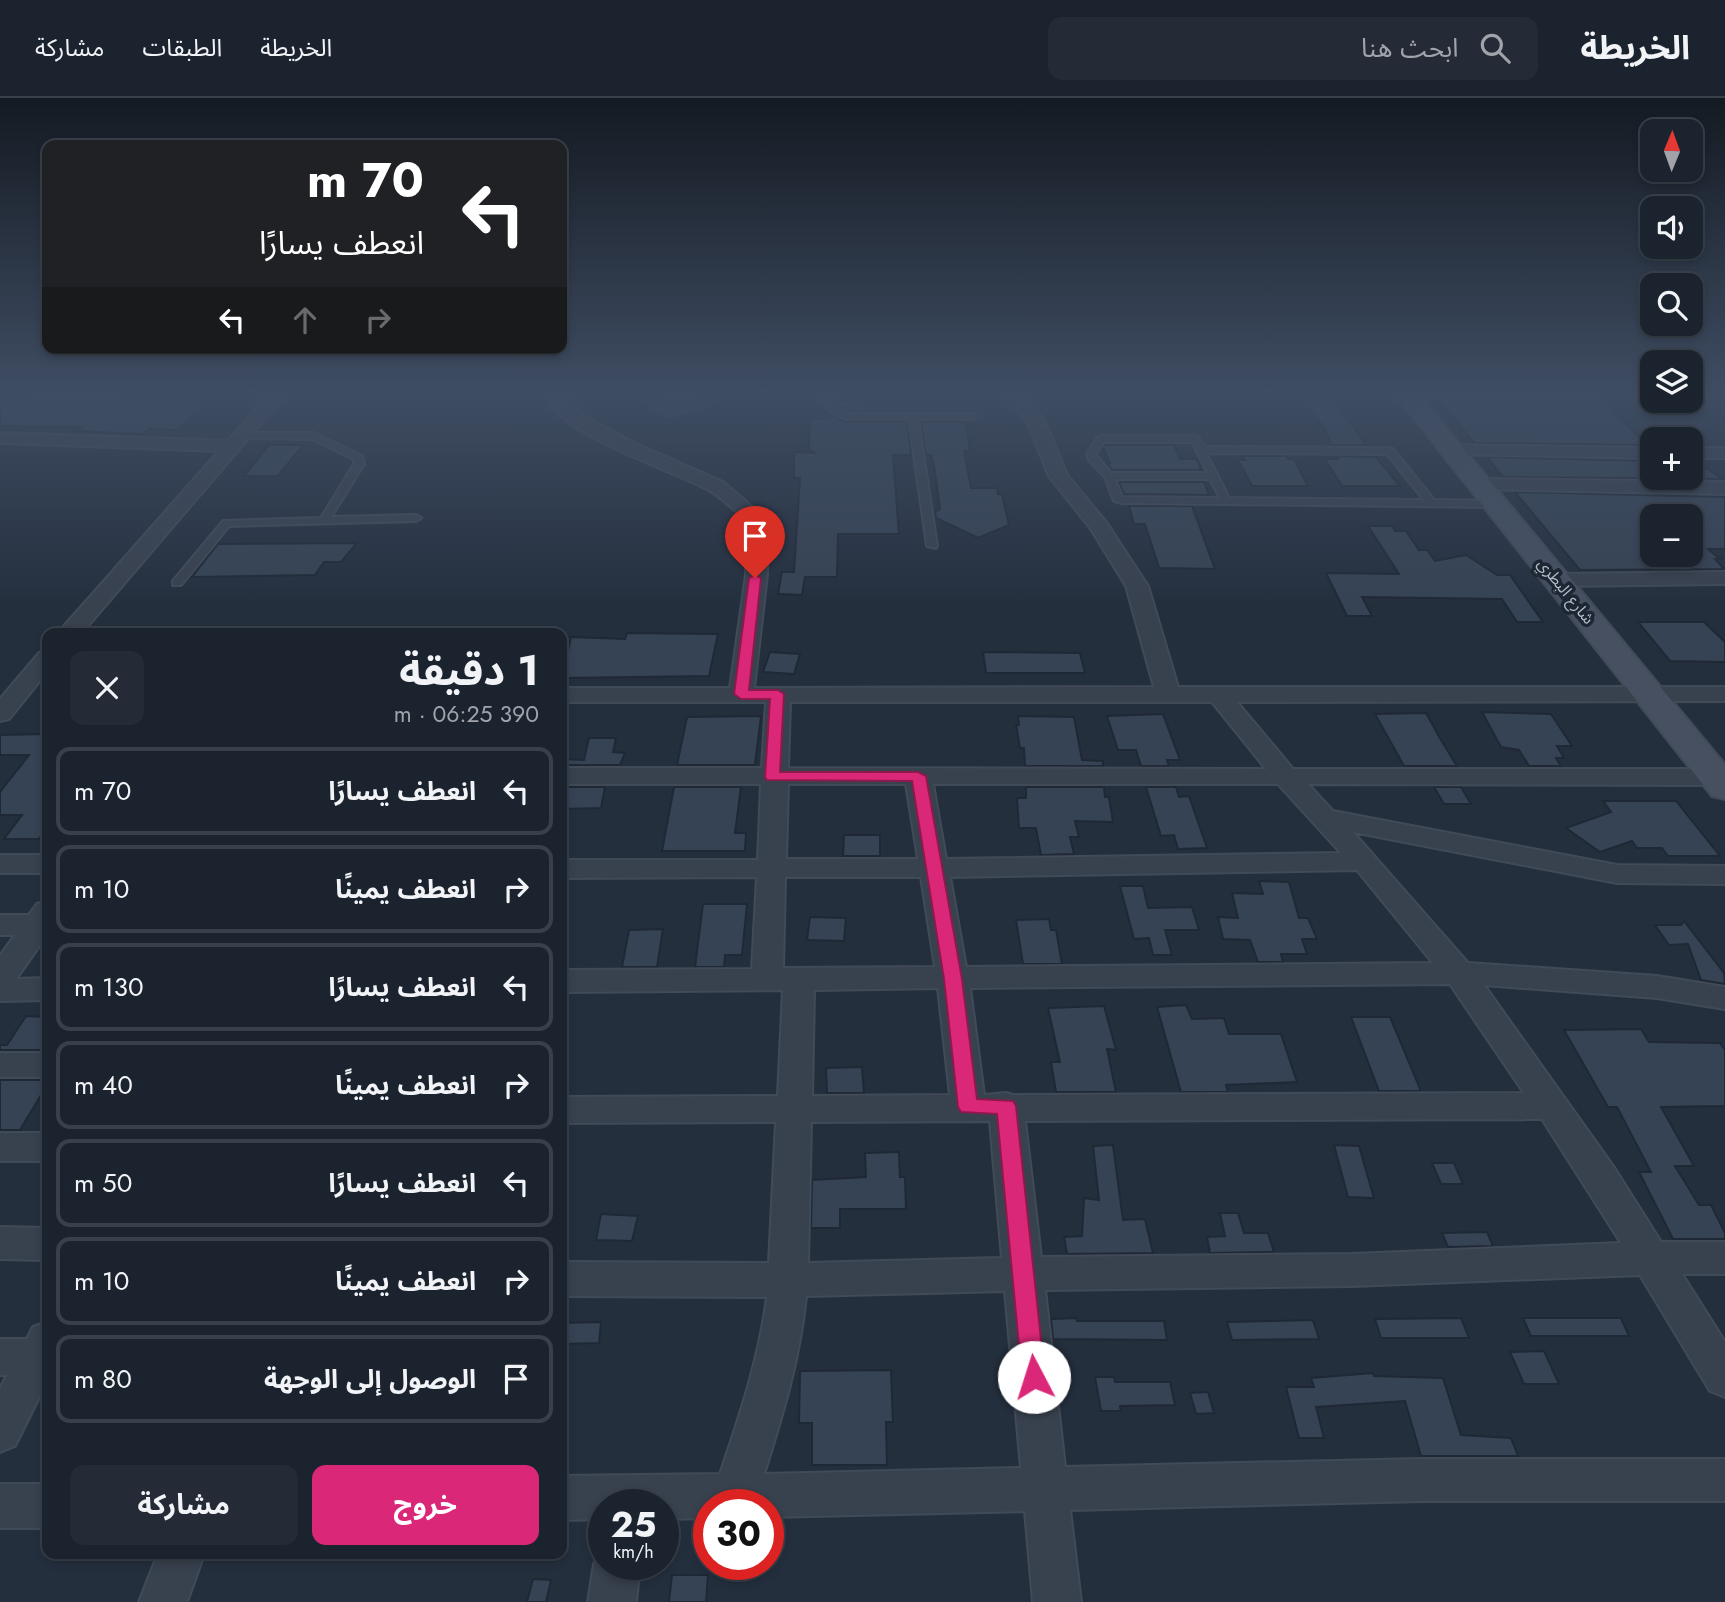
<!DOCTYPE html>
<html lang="ar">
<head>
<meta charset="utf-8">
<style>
  :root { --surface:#1b232e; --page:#242b36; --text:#f1f3f6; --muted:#a0a4aa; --line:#39404a; --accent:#db2777 }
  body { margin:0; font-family:Jost,"Noto Sans Arabic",sans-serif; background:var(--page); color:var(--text); direction:rtl; height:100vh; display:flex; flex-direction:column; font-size:26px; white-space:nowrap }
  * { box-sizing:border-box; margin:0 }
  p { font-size:23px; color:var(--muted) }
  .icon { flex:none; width:38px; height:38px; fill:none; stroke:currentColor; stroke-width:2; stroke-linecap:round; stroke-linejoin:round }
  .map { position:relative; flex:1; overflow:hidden; direction:ltr }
  .panel { position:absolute; left:42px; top:530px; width:525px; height:931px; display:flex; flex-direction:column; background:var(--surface); border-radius:14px; box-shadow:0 4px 10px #0003,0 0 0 2px var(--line); direction:rtl }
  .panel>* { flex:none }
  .banner { position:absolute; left:42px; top:42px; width:525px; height:214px; border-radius:14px; box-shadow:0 4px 10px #0003,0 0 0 2px var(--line); direction:rtl; background:#202124; color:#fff; overflow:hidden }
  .needle { width:46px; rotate:1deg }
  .tools { position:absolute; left:1640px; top:21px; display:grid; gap:14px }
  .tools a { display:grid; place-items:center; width:63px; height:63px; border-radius:14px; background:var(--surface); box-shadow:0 4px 10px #0003,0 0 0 2px var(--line); font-size:35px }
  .speed { position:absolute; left:588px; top:1391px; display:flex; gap:14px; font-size:35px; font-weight:700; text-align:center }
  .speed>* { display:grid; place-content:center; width:91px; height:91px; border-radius:50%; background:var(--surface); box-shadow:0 4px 10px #0003,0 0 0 2px var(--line); line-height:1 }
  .speed small { font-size:18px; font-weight:400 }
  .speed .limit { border:10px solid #d22; background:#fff; color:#111 }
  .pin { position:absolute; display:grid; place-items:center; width:60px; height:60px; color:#fff; margin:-72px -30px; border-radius:50% 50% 50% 0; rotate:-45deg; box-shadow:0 0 7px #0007 }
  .pin .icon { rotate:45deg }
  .me { position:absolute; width:77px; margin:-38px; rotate:355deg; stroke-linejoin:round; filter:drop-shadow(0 0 5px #0008) }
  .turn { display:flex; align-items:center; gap:24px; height:147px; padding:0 28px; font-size:32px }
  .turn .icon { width:91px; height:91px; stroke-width:2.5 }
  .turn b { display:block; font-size:49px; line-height:60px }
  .lanes { display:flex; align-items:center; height:66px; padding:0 28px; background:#0003; justify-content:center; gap:35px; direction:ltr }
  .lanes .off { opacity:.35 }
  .round { display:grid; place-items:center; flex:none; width:74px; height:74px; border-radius:14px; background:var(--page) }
  .overview { display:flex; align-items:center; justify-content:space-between; height:119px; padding:0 28px }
  h1 { font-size:42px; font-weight:700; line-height:52px }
  .cta { display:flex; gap:14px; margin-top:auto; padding:14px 28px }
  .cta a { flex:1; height:80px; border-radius:14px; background:var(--accent); color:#fff; font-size:28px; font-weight:700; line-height:80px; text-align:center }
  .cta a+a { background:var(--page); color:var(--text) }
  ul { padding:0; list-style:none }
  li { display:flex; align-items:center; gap:21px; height:88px; margin:0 14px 10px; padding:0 14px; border:4px solid var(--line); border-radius:14px }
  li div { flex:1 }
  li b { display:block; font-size:26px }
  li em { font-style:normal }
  header { display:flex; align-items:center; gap:42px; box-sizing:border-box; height:98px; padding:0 35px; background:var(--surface); border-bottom:2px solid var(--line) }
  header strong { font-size:33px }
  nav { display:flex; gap:38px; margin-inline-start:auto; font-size:24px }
  .search { width:490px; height:63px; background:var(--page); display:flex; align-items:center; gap:18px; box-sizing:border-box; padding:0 24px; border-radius:14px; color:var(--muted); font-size:26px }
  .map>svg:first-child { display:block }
</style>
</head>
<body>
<header>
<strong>الخريطة</strong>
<div class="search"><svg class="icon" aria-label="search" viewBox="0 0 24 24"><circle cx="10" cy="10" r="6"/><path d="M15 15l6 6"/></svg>ابحث هنا</div>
<nav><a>الخريطة</a><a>الطبقات</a><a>مشاركة</a></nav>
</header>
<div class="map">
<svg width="1725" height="1504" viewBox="0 0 1725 1504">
  <rect width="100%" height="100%" fill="#242f3e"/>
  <g fill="#364354" stroke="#1f2835" stroke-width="2" fill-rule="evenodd">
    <path d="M682,296L714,308L669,322L643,310Z"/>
    <path d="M1434,296L1595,297L1647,347L1474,345Z"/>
    <path d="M41,298L125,300L121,304L205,307L176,332L149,331L142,336L77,333L82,329L0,328V302H35Z"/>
    <path d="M835,303H865V313H943H850L837,307Z"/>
    <path d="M1306,304H1334L1367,347H1332L1324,330Z"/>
    <path d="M829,316L845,324H907L911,357H893L899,436H838L837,479H805L802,497L778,496L782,474H794L800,380H794V354L816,355L809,351L810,321H829Z"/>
    <path d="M921,324H966L970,353H964L971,390H997L998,396H1002L1009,427L978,440L936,420L935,414L940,411L934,367L931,357H926Z"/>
    <path d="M269,347H303L278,378H244Z"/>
    <path d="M1105,347H1174L1180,361H1197L1201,372H1112L1107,365H1110L1103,349Z"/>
    <path d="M1241,358H1286L1288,361H1294L1308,388H1252L1238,362H1245Z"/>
    <path d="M1337,358L1376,359L1400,388H1342L1325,361H1338Z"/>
    <path d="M1487,359L1652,363V380H1690V371H1708L1722,381L1503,379Z"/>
    <path d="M1119,384H1204L1209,397L1124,396Z"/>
    <path d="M1515,394L1725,399V451H1708L1720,461H1715L1724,471L1580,472ZM1652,418H1690V457H1652Z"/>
    <path d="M1129,408H1192L1215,471L1159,470L1145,426H1134Z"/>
    <path d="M1368,428H1392L1395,433H1406L1419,452H1427L1435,463L1466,457L1497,477H1510L1543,524H1517L1502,501L1362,499L1372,518H1347L1326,475L1399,476Z"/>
    <path d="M357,445L341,464H324L315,477L192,479L218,446Z"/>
    <path d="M1638,524H1704L1725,544V564L1670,563Z"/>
    <path d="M627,535L718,536L709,578L562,580L571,539L625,541Z"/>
    <path d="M770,554L800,556L794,576L763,574Z"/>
    <path d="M983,554L1080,555L1085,575H986Z"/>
    <path d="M1482,614L1551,616L1572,648H1557L1564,660H1556L1561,668H1529L1519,652L1501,649Z"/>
    <path d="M1426,615L1441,642L1457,668H1404L1375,616Z"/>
    <path d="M1163,616L1180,662H1167L1169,668H1141L1136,652H1118L1107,618Z"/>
    <path d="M761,618L755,667H677L687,619Z"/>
    <path d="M1018,618L1074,619L1082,662L1103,663V668H1025L1024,650H1020L1016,627H1019Z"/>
    <path d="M47,633V729L39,741H4L22,717H0V694L29,657H0V637L45,636Z"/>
    <path d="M589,640H616L613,654L625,655L620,667H562V661L584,662Z"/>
    <path d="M562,689H605L601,710L562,711Z"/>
    <path d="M674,689H741L735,735H746L745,753H662Z"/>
    <path d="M1026,689H1104L1105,699H1109L1113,724L1075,723L1079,739H1070L1074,756L1041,757L1036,730H1019L1017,700H1026Z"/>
    <path d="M1146,689H1176L1179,699L1189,698L1207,750L1178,751L1174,737L1161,738Z"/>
    <path d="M1434,689H1461L1471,706H1444Z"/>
    <path d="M1603,703H1676L1720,758H1668L1662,750H1637L1632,743L1600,754L1566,730L1611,714Z"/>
    <path d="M844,737H880V758H843Z"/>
    <path d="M1259,783L1289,784L1299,820H1308L1317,841H1302L1307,856H1281L1283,864H1258L1250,842L1223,841L1218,819L1238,820L1232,795L1263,796Z"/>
    <path d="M1120,788H1143L1148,810L1192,809L1199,832H1165L1172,857H1153L1149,840L1134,841Z"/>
    <path d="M703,806H747L742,857H725L724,869H695Z"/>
    <path d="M810,819L846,820L844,843L807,842Z"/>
    <path d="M1049,821L1051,832H1056L1062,866H1023L1016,822Z"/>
    <path d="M1684,823L1724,875L1725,886L1701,882L1688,846L1669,847L1655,827H1681Z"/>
    <path d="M663,831L657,869H622L629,832Z"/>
    <path d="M1186,907L1192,921L1224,920L1229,936H1281L1297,984L1226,987L1228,994H1181L1157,909Z"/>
    <path d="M1104,908L1116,952L1107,951L1116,994H1056L1051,964H1060L1048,910Z"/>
    <path d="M26,918L47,919V952H0V947H7Z"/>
    <path d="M1351,919H1390L1421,993H1379Z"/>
    <path d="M1641,931L1649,944L1720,945L1725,952V1008L1661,1009L1694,1068H1675L1699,1107H1711L1725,1135V1141H1673L1639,1074H1651L1617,1009H1608L1564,932Z"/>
    <path d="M862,969L864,995H827L826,970Z"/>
    <path d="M0,982H47V987L20,1032H0Z"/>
    <path d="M1113,1047L1123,1122L1145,1121L1153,1155L1067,1156L1064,1139L1082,1138L1084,1100L1099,1102L1093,1048Z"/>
    <path d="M1334,1047L1359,1048L1374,1100L1348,1099Z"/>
    <path d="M899,1054L900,1079H905L906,1111H840V1130H811L812,1082L866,1079L865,1055Z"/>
    <path d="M1432,1065H1454L1463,1086H1441Z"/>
    <path d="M1220,1115H1238L1244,1135H1268L1274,1154L1210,1155L1207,1139L1225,1138Z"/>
    <path d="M601,1116L638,1118L632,1143L596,1142Z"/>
    <path d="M1487,1134L1493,1148L1448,1149L1442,1135Z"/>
    <path d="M1076,1220L1077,1223H1164L1167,1242L1053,1241L1051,1221Z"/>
    <path d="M1461,1220L1469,1240H1381L1375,1221Z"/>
    <path d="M1523,1220H1621L1629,1238H1531Z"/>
    <path d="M1313,1222L1319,1241L1232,1242L1227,1224Z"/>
    <path d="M601,1224L599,1245L562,1246V1225Z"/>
    <path d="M1544,1253L1559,1286H1524L1510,1254Z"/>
    <path d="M891,1272L893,1324H886L887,1367H812V1325H799L800,1273Z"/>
    <path d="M1373,1275L1374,1278L1443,1280L1461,1337L1511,1340L1518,1358H1421L1405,1303L1316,1309L1324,1340H1299L1286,1289H1314L1311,1280Z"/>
    <path d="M1095,1279H1114L1115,1284H1170L1175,1307L1120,1308L1121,1313H1101Z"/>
    <path d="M1208,1294L1214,1315L1196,1316L1190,1295Z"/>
    <path d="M672,1477H708L706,1504H669Z"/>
    <path d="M533,1481L551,1482L546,1504H527Z"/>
  </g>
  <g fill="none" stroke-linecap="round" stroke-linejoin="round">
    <g stroke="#414a57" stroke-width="4">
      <g id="lane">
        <path d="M820,296H828L835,309L849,316H975L976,318L972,321H918L937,448L936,450L927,448L909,321H845L829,313Z"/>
        <path d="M240,335H314L362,358L364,366L331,419L416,417L421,420L416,423L229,428L181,487H173V483L223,423L321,420L354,366V361L312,341L237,340L236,338Z"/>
        <path d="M1195,338L1198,339L1204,349L1390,350L1393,351L1434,402L1495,403L1500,406L1495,409L1122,405L1114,403L1105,379L1089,362L1087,356L1098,339L1101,338ZM1104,344H1192L1208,375H1111L1095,356ZM1206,355L1387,356L1424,402L1229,400ZM1115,381H1210L1220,400L1122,399Z"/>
      </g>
    </g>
    <g stroke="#414a57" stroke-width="4">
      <g id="street">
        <path d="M269,296H286L81,536H57L219,353L0,345V335L228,343Z"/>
        <path d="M557,296H573L567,305L586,319L632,344L723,384L764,419L767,432V477L754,590L1154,589L1126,488L1091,431L1049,378L1027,323L1004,296H1021L1044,322L1067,377L1106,424L1148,488L1178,589H1725V603L1237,604L1293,671H1716L1725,673V685L1716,687L1308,686L1333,713L1617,767L1725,768V786L1617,785L1353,734L1468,865L1657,878L1725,889V911L1657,900L1484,887L1615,1071L1661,1144H1725V1176H1682L1725,1244V1299L1710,1293L1640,1177L1352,1188L1045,1192L1065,1369L1421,1361H1725V1403H1421L1070,1412L1081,1504H1033L1025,1413L768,1419V1407H709V1420L663,1421V1407H604V1421L562,1422V1378L720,1376C740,1317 759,1261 767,1199L562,1198V1164L769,1165L776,1024L562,1025V999L778,998L783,892L562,894V872L752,871L757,779L562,780V762H758L761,686H562V670H762L766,604H562V590H730L746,477L747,432L745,421C733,411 720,398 707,391C664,369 578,343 550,306ZM790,604H1212L1266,671L788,670ZM788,686H906L918,761H786ZM933,686H1278L1341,755L946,761ZM1357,772L1433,865L966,869L950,779ZM785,779H921L935,869L783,870ZM1450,886L1524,995L1013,997L1006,995L984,997L970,890ZM938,890L950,997L812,998L814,892ZM1542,1021L1621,1145L1352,1156L1041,1159L1025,1023ZM990,1023L1002,1160L808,1165L811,1024ZM1005,1193L1021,1370L764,1376C783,1316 800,1260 806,1198Z"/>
        <path d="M1451,347L1652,350V360L1445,356L1442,352Z"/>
        <rect x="1690" y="350" width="35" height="10"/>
        <path d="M1479,381L1725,384V396L1472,391L1470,387L1472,383Z"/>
        <path d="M1725,474V486L1557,488L1550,486L1546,482L1550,478L1557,476Z"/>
        <path d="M47,553V574L9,621L0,623V601L39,555Z"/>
        <rect x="0" y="757" width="47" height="18"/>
        <path d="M47,803V837L16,881L47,880V902L0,903V858L15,837H0V817H29L37,806Z"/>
        <rect x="0" y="955" width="47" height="24"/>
        <rect x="0" y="1035" width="47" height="28"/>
        <path d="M0,1129L47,1130V1162L0,1161Z"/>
        <path d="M47,1224V1283L15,1348L0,1354V1291L7,1277H0V1241H27L33,1229Z"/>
        <rect x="0" y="1386" width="47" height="44"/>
        <path d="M604,1448V1466H640L636,1504H588L594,1466Z"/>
        <path d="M158,1456H204L187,1504H139Z"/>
      </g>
    </g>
    <g stroke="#414a57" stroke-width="4">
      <path id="secondary" d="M1395,296H1418L1725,667V701L1712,698Z"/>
    </g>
    <use href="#lane" fill="#38414e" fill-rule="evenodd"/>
    <use href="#street" fill="#38414e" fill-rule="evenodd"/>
    <use href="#secondary" fill="#465061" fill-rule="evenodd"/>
  </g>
  <linearGradient id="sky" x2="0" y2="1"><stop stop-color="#141a22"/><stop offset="0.58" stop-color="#3f4d63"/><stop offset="1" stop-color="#3f4d63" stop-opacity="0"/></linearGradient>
  <rect width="1725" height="507" fill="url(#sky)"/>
  <path fill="#db2777" stroke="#8e194d" stroke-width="2" d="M755,477L761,480L749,592H778L784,596L780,674H918L926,678L962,881L977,1001L1013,1003L1016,1008L1045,1279L1042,1286L1034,1289L1025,1286L1022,1279L997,1016L961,1014L958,1009L944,881L912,683L767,682L765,679L770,601H741L734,596L749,480Z"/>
  <g text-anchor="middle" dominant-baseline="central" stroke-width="7" stroke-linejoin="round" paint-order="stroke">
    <g font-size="16" fill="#b4bcc9" stroke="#1d2633">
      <text transform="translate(1566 493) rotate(51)">شارع البطري</text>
    </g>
  </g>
</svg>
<div class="tools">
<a><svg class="needle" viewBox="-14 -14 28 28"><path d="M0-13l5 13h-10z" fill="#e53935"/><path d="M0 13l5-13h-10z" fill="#a0a4aa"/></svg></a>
<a><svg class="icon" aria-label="sound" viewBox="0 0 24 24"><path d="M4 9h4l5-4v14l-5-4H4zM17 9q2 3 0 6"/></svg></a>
<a><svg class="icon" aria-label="search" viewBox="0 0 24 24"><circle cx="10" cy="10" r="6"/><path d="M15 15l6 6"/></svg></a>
<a><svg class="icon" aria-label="layers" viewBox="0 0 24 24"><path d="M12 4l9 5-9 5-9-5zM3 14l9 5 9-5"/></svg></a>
<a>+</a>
<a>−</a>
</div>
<div class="speed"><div>25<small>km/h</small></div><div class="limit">30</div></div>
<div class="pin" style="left:755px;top:480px;background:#d93025"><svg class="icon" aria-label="arrive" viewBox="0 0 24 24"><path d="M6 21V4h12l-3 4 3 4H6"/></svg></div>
<svg class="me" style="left:1034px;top:1279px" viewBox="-20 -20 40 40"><circle r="19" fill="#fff"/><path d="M0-13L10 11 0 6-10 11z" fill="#db2777"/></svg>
<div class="banner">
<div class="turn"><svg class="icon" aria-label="left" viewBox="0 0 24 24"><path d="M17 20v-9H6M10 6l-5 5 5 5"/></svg><div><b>70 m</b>انعطف يسارًا</div></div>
<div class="lanes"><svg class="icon" aria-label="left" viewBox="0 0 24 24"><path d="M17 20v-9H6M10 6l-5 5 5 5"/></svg><svg class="icon off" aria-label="ahead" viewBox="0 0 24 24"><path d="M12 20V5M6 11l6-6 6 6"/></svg><svg class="icon off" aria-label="right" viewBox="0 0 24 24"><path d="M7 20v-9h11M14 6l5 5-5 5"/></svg></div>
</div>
<section class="panel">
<div class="overview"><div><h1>1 دقيقة</h1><p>390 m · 06:25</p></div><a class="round"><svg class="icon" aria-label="close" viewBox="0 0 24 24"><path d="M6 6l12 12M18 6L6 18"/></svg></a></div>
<ul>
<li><svg class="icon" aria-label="left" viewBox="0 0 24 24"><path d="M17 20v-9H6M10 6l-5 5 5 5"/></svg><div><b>انعطف يسارًا</b></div><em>70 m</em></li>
<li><svg class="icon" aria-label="right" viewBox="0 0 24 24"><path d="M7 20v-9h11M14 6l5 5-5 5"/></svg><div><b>انعطف يمينًا</b></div><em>10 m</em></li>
<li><svg class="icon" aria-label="left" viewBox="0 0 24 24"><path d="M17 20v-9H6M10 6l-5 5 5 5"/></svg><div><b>انعطف يسارًا</b></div><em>130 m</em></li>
<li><svg class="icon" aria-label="right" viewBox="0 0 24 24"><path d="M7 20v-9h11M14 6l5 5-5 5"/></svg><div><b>انعطف يمينًا</b></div><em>40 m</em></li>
<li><svg class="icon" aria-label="left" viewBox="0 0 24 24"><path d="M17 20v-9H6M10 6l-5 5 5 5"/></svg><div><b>انعطف يسارًا</b></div><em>50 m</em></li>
<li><svg class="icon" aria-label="right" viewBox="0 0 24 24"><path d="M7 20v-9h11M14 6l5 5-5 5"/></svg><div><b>انعطف يمينًا</b></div><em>10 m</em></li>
<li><svg class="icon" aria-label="arrive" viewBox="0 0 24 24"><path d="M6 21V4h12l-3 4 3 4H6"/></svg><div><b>الوصول إلى الوجهة</b></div><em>80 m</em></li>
</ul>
<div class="cta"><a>خروج</a><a>مشاركة</a></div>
</section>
</div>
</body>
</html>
